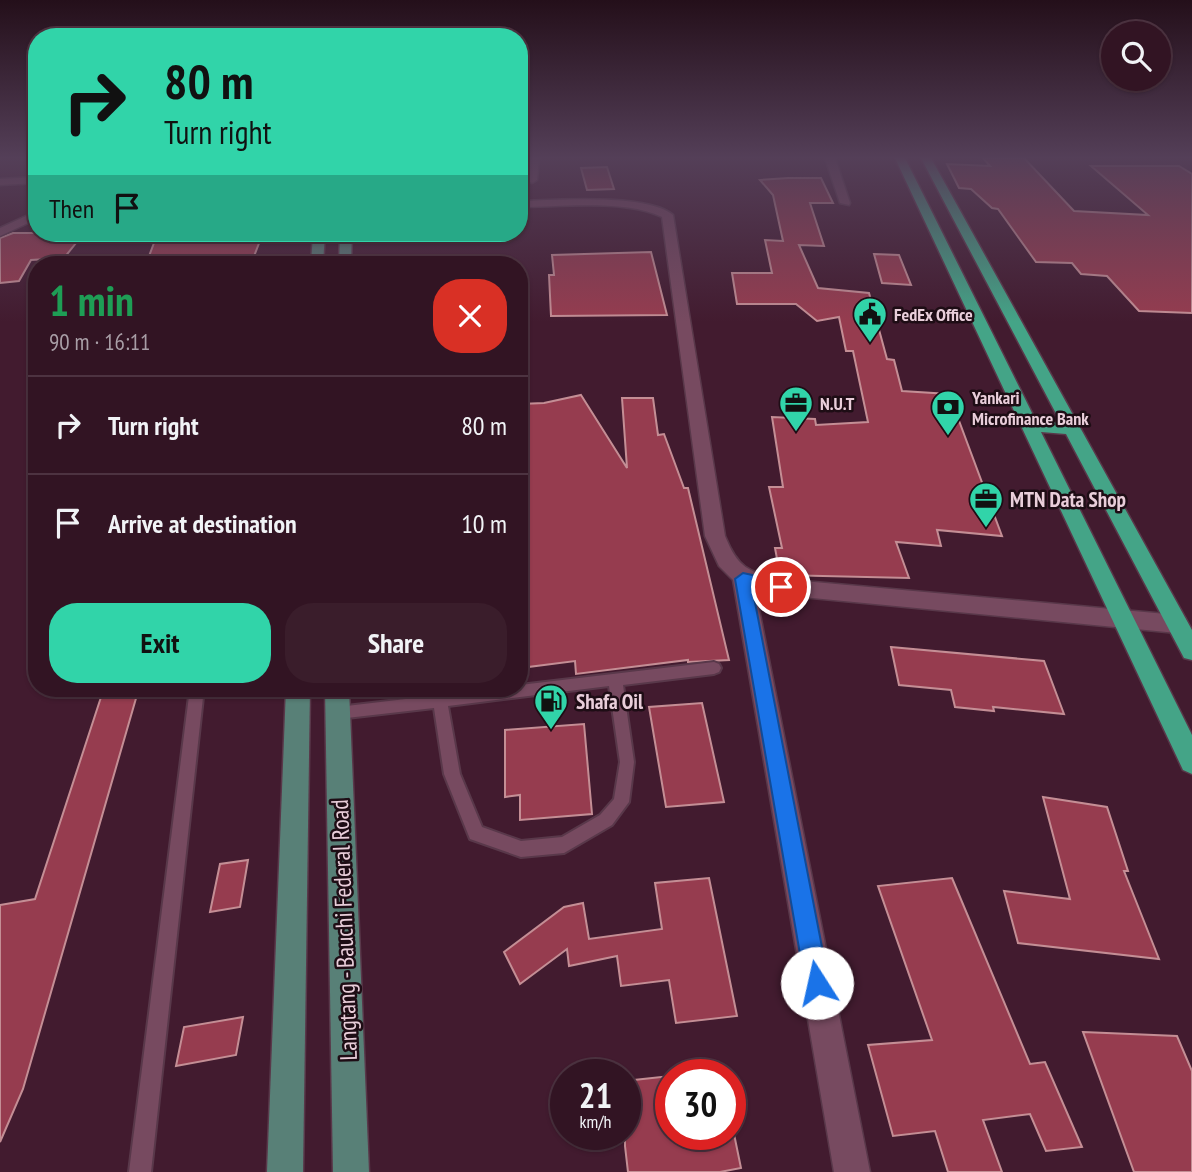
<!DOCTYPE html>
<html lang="en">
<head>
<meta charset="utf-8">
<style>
  :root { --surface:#321423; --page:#3a1d2b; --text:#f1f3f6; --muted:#a89ea6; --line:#4d3341; --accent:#31d4a9 }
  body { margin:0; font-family:"PT Sans Narrow",sans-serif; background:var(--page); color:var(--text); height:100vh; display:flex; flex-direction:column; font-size:26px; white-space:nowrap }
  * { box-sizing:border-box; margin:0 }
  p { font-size:23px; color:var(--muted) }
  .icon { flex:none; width:38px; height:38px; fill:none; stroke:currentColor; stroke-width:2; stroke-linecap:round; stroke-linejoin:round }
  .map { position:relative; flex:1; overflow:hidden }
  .side { position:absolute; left:28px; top:256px; width:500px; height:441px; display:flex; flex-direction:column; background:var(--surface); border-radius:28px; box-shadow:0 2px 5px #0004,0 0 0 2px var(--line) }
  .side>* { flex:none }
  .banner { position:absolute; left:28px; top:28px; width:500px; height:214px; border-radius:28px; box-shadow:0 2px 5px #0004,0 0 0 2px var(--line); background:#31d4a9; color:#111; overflow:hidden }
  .buttons { position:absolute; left:1101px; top:21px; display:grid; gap:14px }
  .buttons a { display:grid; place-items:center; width:70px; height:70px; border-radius:50%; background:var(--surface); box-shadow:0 2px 5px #0004,0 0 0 2px var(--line); font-size:35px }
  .speed { position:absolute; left:550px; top:1059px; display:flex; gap:14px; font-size:35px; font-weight:700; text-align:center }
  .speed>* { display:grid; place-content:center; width:91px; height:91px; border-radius:50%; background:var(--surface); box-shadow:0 2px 5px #0004,0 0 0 2px var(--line); line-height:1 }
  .speed small { font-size:18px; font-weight:400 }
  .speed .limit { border:10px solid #d22; background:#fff; color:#111 }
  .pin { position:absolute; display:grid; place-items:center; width:60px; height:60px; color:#fff; margin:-30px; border:4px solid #fff; border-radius:50%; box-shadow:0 2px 7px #0007 }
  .me { position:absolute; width:77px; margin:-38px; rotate:350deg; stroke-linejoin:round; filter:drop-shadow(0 0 5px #0008) }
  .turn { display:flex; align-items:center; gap:24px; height:147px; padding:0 21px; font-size:32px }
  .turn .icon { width:91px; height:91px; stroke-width:2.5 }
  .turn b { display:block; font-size:49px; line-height:60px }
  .then { display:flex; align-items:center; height:66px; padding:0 21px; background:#0003; gap:14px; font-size:26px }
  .round { display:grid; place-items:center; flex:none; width:74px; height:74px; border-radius:28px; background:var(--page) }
  .overview { display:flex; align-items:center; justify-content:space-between; height:119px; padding:0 21px }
  h1 { font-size:42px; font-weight:700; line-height:52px; color:#1e9e55 }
  .button { display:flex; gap:14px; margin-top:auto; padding:14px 21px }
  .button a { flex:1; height:80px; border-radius:28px; background:var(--accent); color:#111; font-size:28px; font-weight:700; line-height:80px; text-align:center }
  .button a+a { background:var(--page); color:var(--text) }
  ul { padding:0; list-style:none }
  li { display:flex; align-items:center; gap:21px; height:98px; padding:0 21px; border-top:2px solid var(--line) }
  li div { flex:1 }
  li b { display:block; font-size:26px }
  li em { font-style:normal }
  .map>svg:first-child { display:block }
</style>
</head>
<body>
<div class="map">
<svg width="1192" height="1172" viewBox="0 0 1192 1172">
  <rect width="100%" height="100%" fill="#421b2f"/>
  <g fill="#963c4f" stroke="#c48e95" stroke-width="2">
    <path d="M983,158H1024L1074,211L1148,215L1091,166H1179L1192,174V313L1139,311L1107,276L1081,274L1072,263L1036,262L998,209L992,208L971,189L959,188L947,164L990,166Z"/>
    <path d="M607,167L614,189L587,190L581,168Z"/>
    <path d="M788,178H821L833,203H810L824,246L799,245L818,288L869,293L887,359L894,360L902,391L949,394L1002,536L937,530L941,546L896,542L909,578L780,575L775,548H782L769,487H783L772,417L815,419L816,425L868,422L853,351H846L839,317L817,321L796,304H737L732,273H772L765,240L783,241L773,195L760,180Z"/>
    <path d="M13,233H84L64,258L31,260L19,281L0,283V238Z"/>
    <path d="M263,233L251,264H146L154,243Z"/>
    <path d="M651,252L667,315L551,316L549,275H554L552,255Z"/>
    <path d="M874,254L899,255L911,285L882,283Z"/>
    <path d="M581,395L627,468L622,398H653L658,435L664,434L684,488H688L729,660L688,662V660L576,674L575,661L520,668V404L544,403Z"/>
    <path d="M891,647L1044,661L1064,714L993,707L994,711L955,707L951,690L899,685Z"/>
    <path d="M104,688H139L23,1089L0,1142V905L35,899Z"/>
    <path d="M702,703L724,802L666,807L649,707Z"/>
    <path d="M584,724L592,814L520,820V795L505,797V730Z"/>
    <path d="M1043,797L1107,807L1128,871H1124L1159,959L1018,943L1004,891L1070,899Z"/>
    <path d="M248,860L240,907L210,912L220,864Z"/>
    <path d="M709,878L737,1016L676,1023L669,980L621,986L617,956L569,966L567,949L520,984L504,952L564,907L583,903L589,939L662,929L655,883Z"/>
    <path d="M952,878L1030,1064L1045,1062L1082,1147L1046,1151L1030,1114L983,1120L1002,1172H948L935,1131L893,1136L868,1045L932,1040L878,886Z"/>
    <path d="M243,1017L236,1055L176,1066L184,1027Z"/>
    <path d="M1083,1032L1177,1036L1192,1071V1172H1134Z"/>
    <path d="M670,1076V1134H734L741,1168L720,1172H628L625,1146V1081Z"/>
  </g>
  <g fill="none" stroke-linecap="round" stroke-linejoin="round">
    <g stroke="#59384a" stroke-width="4">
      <g id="lane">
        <path d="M714,662L719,664L721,668L719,672L714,674L623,685L634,762L629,802L612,825L564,853L521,857L470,839L444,774L434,708L338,719L333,717L331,713L333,709L338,707L499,688H520V685ZM609,686L620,762L614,799L600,815L562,837L521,841L482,827L460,774L448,706Z"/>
        <path d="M190,688H204L151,1172H129Z"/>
      </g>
    </g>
    <g stroke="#59384a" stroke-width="3">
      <g id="street">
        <path d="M529,158H539L537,180L532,183L527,180Z"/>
        <path d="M825,158H835L850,203L849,205L840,203Z"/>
        <path d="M37,177V183L0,185V179Z"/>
        <path d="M520,201C554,200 648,193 673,215L725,536C738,568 748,572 781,579L1177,615L1185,618L1188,624L1185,630L1177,633L781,595L755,589L870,1172H834L733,580L719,566L705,536L662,217C625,199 560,207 520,207Z"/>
        <path d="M37,211V219L0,236V228Z"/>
      </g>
    </g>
    <g stroke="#59384a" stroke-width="3">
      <g id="primary">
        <path d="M313,233H325L323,264H311Z"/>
        <path d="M340,233H352L351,264H339Z"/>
        <path d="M286,688H310L303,1172H267Z"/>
        <path d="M325,688H349L369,1172H333Z"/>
      </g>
    </g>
    <g stroke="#59384a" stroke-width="3">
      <path id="highway" d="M895,158H905L1036,421L1061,423L921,158H931L1192,630V660L1184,658L1066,434L1041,432L1192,735V774L1183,770Z"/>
    </g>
    <use href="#lane" fill="#774a60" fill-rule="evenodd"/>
    <use href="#street" fill="#774a60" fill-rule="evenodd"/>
    <use href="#primary" fill="#588077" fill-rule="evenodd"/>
    <use href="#highway" fill="#44a487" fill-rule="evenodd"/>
  </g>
  <linearGradient id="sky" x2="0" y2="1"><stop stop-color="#240f1a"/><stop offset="0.49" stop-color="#543f58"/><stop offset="1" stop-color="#543f58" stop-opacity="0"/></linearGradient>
  <rect width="1192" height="322" fill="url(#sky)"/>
  <path fill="#1a73e8" stroke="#114b97" stroke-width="2" d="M743,573L781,581L789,587L781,593L752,587L829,983L826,992L817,995L809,992L805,983L735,579Z"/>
  <defs>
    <g id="civic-pin" transform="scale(1.75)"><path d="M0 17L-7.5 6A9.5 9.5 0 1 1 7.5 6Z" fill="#31d4a9" stroke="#1e0d15"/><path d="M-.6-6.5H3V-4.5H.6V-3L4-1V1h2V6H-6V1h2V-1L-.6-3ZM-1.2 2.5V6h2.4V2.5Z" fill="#111"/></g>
    <g id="office-pin" transform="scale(1.75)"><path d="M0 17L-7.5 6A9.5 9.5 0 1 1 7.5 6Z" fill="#31d4a9" stroke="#1e0d15"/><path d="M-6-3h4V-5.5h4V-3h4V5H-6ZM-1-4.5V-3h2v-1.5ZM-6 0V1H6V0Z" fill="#111"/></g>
    <g id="bank-pin" transform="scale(1.75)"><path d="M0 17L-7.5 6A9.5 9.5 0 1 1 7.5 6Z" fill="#31d4a9" stroke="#1e0d15"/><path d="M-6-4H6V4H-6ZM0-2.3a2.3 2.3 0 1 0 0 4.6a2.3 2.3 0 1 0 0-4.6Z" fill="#111"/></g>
    <g id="fuel-pin" transform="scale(1.75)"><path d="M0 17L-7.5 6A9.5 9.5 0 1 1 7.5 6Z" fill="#31d4a9" stroke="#1e0d15"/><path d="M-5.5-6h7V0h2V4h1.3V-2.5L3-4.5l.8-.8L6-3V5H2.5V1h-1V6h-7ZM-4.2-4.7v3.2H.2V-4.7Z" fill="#111"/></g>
  </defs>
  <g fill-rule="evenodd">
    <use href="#civic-pin" x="870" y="314"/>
    <use href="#office-pin" x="796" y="403"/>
    <use href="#bank-pin" x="948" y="407"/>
    <use href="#office-pin" x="986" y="499"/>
    <use href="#fuel-pin" x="551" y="701"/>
  </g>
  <g text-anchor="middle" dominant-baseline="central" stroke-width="5" stroke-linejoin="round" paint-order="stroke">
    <g font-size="18" font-weight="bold" fill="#e9ceda" stroke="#1e0d15" text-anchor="start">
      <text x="894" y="314">FedEx Office</text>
      <text x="972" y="397">Yankari<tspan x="972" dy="21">Microfinance Bank</tspan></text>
      <text x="820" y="403">N.U.T</text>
    </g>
    <g font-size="21" font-weight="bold" fill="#e9ceda" stroke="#1e0d15" text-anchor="start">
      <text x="1010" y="499">MTN Data Shop</text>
      <text x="576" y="701">Shafa Oil</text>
    </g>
    <g font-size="24" fill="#e9ceda" stroke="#1e0d15">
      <text transform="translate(344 930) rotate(-92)">Langtang - Bauchi Federal Road</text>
    </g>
  </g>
</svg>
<div class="buttons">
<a><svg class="icon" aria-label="search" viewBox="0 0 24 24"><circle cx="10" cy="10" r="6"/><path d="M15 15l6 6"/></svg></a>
</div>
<div class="speed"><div>21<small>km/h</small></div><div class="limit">30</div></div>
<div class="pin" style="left:781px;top:587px;background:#d93025"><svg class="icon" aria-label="arrive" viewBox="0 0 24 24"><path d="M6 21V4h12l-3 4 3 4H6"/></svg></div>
<svg class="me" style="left:817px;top:983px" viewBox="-20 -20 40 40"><circle r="19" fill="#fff"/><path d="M0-13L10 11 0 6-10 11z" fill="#1a73e8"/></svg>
<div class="banner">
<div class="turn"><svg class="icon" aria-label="right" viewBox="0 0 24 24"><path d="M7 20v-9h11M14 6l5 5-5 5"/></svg><div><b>80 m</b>Turn right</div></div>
<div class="then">Then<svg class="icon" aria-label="arrive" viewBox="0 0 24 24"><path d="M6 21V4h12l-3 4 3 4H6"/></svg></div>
</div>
<section class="side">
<div class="overview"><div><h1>1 min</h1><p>90 m · 16:11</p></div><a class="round" style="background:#d93025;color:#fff"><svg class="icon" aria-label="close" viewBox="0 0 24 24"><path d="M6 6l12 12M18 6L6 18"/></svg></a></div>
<ul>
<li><svg class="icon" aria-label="right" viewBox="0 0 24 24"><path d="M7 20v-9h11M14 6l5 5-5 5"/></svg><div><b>Turn right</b></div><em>80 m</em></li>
<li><svg class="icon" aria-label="arrive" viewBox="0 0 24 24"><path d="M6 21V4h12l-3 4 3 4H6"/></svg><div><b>Arrive at destination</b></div><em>10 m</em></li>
</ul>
<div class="button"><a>Exit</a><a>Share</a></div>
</section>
</div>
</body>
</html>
